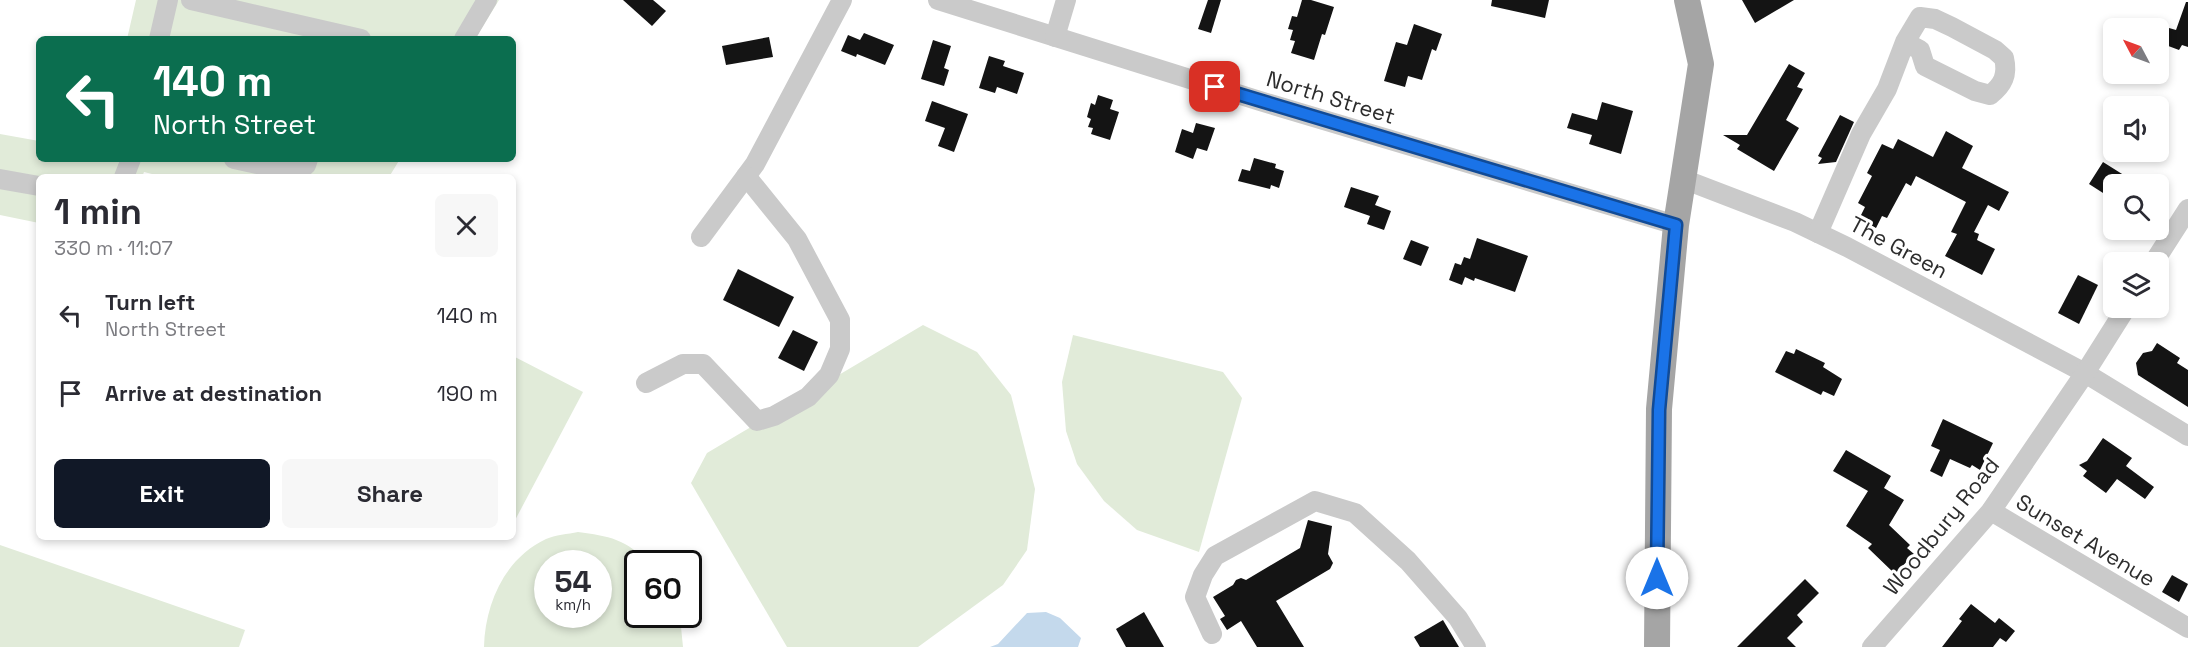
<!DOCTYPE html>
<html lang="en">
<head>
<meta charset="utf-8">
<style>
  :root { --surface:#fff; --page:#f7f7f7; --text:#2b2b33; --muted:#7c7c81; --accent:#111827 }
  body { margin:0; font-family:"Space Grotesk",sans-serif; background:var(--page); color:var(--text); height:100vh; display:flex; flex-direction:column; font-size:22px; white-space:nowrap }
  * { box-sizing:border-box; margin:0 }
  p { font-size:20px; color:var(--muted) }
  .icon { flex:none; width:33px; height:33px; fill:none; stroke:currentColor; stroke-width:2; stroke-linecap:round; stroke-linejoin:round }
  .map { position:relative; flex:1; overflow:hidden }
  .panel { position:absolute; left:36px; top:174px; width:480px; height:366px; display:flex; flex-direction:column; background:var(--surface); border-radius:9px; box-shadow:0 3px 9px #0003 }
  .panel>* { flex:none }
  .guide { position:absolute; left:36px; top:36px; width:480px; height:126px; border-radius:9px; box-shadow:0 3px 9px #0003; background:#0b6e4f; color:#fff; overflow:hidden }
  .needle { width:39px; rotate:311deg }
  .buttons { position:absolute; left:2103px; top:18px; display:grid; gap:12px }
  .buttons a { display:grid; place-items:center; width:66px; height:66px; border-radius:9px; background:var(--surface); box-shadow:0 3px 9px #0003; font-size:30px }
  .speed { position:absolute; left:534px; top:550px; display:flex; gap:12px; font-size:30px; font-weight:700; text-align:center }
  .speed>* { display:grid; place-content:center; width:78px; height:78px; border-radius:50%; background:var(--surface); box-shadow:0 3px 9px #0003; line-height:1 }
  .speed small { font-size:15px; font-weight:400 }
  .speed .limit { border:3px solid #111; border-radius:9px; background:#fff; color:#111 }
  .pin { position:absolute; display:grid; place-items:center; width:51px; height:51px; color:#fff; margin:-26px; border-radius:12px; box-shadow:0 3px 9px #0006 }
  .me { position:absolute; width:66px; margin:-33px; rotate:0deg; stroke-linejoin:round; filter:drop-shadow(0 0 4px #0008) }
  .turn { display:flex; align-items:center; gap:21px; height:126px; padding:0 18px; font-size:27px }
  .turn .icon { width:78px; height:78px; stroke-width:2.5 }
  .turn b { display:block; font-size:42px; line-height:51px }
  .round { display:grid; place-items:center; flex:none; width:63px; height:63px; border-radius:9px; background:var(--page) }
  .head { display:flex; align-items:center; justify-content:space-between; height:102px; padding:0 18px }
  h1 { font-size:36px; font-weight:800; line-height:45px }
  .action { display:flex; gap:12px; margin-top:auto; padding:12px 18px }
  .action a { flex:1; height:69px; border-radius:9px; background:var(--accent); color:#fff; font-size:24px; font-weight:800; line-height:69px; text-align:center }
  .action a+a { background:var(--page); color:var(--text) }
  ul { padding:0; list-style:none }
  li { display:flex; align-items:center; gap:18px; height:78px; padding:0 18px }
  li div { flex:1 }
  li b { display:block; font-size:22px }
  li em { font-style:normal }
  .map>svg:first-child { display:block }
</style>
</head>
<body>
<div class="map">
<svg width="2188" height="647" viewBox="0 0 2188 647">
  <rect width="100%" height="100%" fill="#fff"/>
  <g fill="#e1ebd9" fill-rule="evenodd">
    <path d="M136,0H499L475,39H127Z"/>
    <path d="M0,134L39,141V159H400L389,177H164L144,172L142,177H39V223L0,215Z"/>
    <path d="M923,325L977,352L1011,395L1035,489L1027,550L1003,585L918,647H787L691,483L707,453Z"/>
    <path d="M1073,335L1223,372L1242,398L1199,552L1137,530L1104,501L1077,464L1066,431L1062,382Z"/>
    <path d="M513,356L583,392L513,524Z"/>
    <path d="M578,532C608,536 628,539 648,564H638V615H676L681,627L683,647H484C485,604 505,558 546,539C555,535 568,534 578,532ZM548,564H598V615H548Z"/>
    <path d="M0,545L245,630L239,647H0Z"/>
  </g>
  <path fill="#c4d9ec" d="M1046,612L1060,618L1081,638L1078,647H990L998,644L1027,613Z"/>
  <g fill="#141414">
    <path d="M623,0H653L666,11L652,26Z"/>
    <path d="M1208,0H1221L1211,33L1198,29Z"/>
    <path d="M1302,0H1311L1334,7L1325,35L1322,34L1314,60L1291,53L1295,41L1290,40L1293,30L1288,29L1292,16L1297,17Z"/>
    <path d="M1492,0H1549L1545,18L1491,6Z"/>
    <path d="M1742,0H1794L1755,23Z"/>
    <path d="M2186,2H2188V47L2182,45L2179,50L2163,44L2169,28L2176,30Z"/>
    <path d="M1414,24L1442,34L1436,51L1432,49L1422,80L1408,76L1405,87L1384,81L1396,42L1407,45Z"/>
    <path d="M864,33L894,45L885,65L857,54L856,57L841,51L848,35L860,40Z"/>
    <path d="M769,37L773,57L726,65L722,46Z"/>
    <path d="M933,40L951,46L944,68L949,70L944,86L921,79Z"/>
    <path d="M989,56L1005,61L1003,66L1024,73L1017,94L997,87L995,93L979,88Z"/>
    <path d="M1789,64L1805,73L1797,87L1803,89L1786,120L1799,128L1774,171L1737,149L1740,145L1723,135H1747Z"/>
    <path d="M1098,95L1113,100L1110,109L1119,112L1110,140L1091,134L1093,128L1088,127L1091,119L1087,117L1091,103L1095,105Z"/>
    <path d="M932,101L968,114L954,152L938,146L945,128L925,121Z"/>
    <path d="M1602,102L1633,111L1621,154L1589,144L1592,135L1567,128L1572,113L1597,120Z"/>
    <path d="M1840,115L1854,122L1836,162L1818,164L1822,158L1818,156Z"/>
    <path d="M1196,123L1215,128L1207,151L1197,148L1193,159L1175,152L1182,129L1193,133Z"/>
    <path d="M1946,131L1973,146L1962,168L2009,192L1999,211L1988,205L1974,232L1979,234L1977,240L1995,249L1982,275L1945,256L1957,234L1951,232L1966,202L1916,176L1911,186L1906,183L1887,218L1882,216L1876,228L1859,219L1865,207L1858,203L1872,176L1867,173L1882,144L1893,149L1898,139L1933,157Z"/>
    <path d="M1254,158L1276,164L1275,168L1284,171L1279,188L1271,185L1270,189L1238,181L1242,169L1250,171Z"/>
    <path d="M2103,162L2138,184H2114V200L2089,184Z"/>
    <path d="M1351,187L1379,196L1375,205L1391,211L1384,230L1367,224L1370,216L1344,207Z"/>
    <path d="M1477,238L1528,256L1515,292L1475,278L1474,281L1465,277L1462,285L1449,280L1455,263L1461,265L1464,257L1470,259Z"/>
    <path d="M1411,240L1429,247L1421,266L1403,259Z"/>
    <path d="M738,269L794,297L779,327L723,300Z"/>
    <path d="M2078,275L2098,285L2079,324L2058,313Z"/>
    <path d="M793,330L818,342L804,371L778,358Z"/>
    <path d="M2157,343L2180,358L2177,363L2188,370V407L2138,375L2136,363L2143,353L2152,351Z"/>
    <path d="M1796,349L1825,363L1823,367L1842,379L1834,396L1823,391L1821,395L1775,372L1786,351L1794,354Z"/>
    <path d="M1943,419L1993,443L1980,470L1972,465L1970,468L1950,459L1942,477L1930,471L1940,450L1931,446Z"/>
    <path d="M2103,438L2132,458L2126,466L2154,487L2145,499L2117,479L2106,493L2083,476L2087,471L2079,465L2087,461Z"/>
    <path d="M1846,450L1891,476L1884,488L1904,500L1889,525L1910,545L1907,548L1914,554L1895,574L1868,548L1872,544L1846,526L1868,491L1833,471Z"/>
    <path d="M1308,520L1332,526L1328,554L1333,563L1330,569L1276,601L1304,647H1257L1241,621L1227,630L1220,619L1225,616L1213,597L1233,585L1236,580L1241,578L1246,580L1300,548Z"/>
    <path d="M2172,575L2188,584L2179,602L2162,592Z"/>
    <path d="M1805,579L1819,593L1797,615L1803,622L1787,638L1796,647H1737Z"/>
    <path d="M1971,604L1995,623L1999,618L2015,631L2006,642L2000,638L1993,647H1942L1962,621L1959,619Z"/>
    <path d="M1144,612L1164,647H1126L1116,629Z"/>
    <path d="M1443,620L1459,647H1420L1414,637Z"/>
  </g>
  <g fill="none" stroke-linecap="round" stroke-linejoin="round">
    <g stroke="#cacaca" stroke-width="20">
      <path d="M191,0L361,39"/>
      <path d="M938,0L1260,101L1676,225"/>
      <path d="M1055,37L1066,0"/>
      <path d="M159,39L168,0"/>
      <path d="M464,39L487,0"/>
      <path d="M234,159L295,172L306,165L308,159"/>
      <path d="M124,177L131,159"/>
      <path d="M0,179L39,186"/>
      <path d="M1683,179L1795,222L1847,247L2085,373L2188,436"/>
      <path d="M1818,233L1861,134L1887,89L1905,42L1920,17L1935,19L1952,27L1995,50L2004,58C2008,75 2003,85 1990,95L1975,91L1925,66L1920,50L1905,42"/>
      <path d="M701,237L755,164L842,0"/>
      <path d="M2154,262L2188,209"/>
      <path d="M646,383L683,364H703L757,421L774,416L808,397L829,375L840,349V320L797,239L746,176"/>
      <path d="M1991,511L2188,628"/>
      <path d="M1212,634L1195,597L1203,575L1215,556L1315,501L1355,513L1408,561L1458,618L1476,647"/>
      <path d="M1872,647L1991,511L2085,373L2126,308"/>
    </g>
    <path stroke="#a5a5a5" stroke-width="26" d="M1657,647L1659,409L1676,225L1701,64L1687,0"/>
  </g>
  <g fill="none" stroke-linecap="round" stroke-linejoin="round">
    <g stroke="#114b97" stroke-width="15">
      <path id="route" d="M1215,87L1676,225L1659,410L1657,578"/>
    </g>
    <use href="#route" stroke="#1a73e8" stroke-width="10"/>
  </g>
  <g text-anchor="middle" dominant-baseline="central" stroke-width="6" stroke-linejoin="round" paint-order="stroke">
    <g font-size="22" fill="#2d2d2d" stroke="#fff">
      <text transform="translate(1331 97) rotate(17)">North Street</text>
      <text transform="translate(1899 247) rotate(28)">The Green</text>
      <text transform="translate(1941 526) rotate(-51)">Woodbury Road</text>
      <text transform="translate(2086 540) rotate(31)">Sunset Avenue</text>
    </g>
  </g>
</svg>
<div class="buttons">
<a><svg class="needle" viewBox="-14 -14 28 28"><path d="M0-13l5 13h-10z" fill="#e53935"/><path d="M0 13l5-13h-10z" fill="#7c7c81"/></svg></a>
<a><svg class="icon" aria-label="sound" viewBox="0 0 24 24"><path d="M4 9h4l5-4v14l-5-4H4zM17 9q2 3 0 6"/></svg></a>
<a><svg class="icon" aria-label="search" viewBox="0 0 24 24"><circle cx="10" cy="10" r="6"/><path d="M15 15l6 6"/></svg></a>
<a><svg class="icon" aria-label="layers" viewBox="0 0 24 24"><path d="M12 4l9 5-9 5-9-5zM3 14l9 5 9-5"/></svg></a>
</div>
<div class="speed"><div>54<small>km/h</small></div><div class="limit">60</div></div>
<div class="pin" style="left:1215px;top:87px;background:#d93025"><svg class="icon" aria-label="arrive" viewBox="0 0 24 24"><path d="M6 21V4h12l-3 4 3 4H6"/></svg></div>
<svg class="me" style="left:1657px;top:578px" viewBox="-20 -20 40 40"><circle r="19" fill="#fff"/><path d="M0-13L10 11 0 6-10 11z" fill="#1a73e8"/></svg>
<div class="guide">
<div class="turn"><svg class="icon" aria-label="left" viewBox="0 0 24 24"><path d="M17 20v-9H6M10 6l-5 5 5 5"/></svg><div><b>140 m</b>North Street</div></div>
</div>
<section class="panel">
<div class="head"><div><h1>1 min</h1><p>330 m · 11:07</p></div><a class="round"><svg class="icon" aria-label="close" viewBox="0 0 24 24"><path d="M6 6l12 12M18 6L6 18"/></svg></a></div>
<ul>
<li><svg class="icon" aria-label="left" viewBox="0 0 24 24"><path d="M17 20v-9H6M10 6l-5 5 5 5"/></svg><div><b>Turn left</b><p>North Street</p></div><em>140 m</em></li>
<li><svg class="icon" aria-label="arrive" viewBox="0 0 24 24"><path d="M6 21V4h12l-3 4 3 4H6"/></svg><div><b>Arrive at destination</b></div><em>190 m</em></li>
</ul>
<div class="action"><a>Exit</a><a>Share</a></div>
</section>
</div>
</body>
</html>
